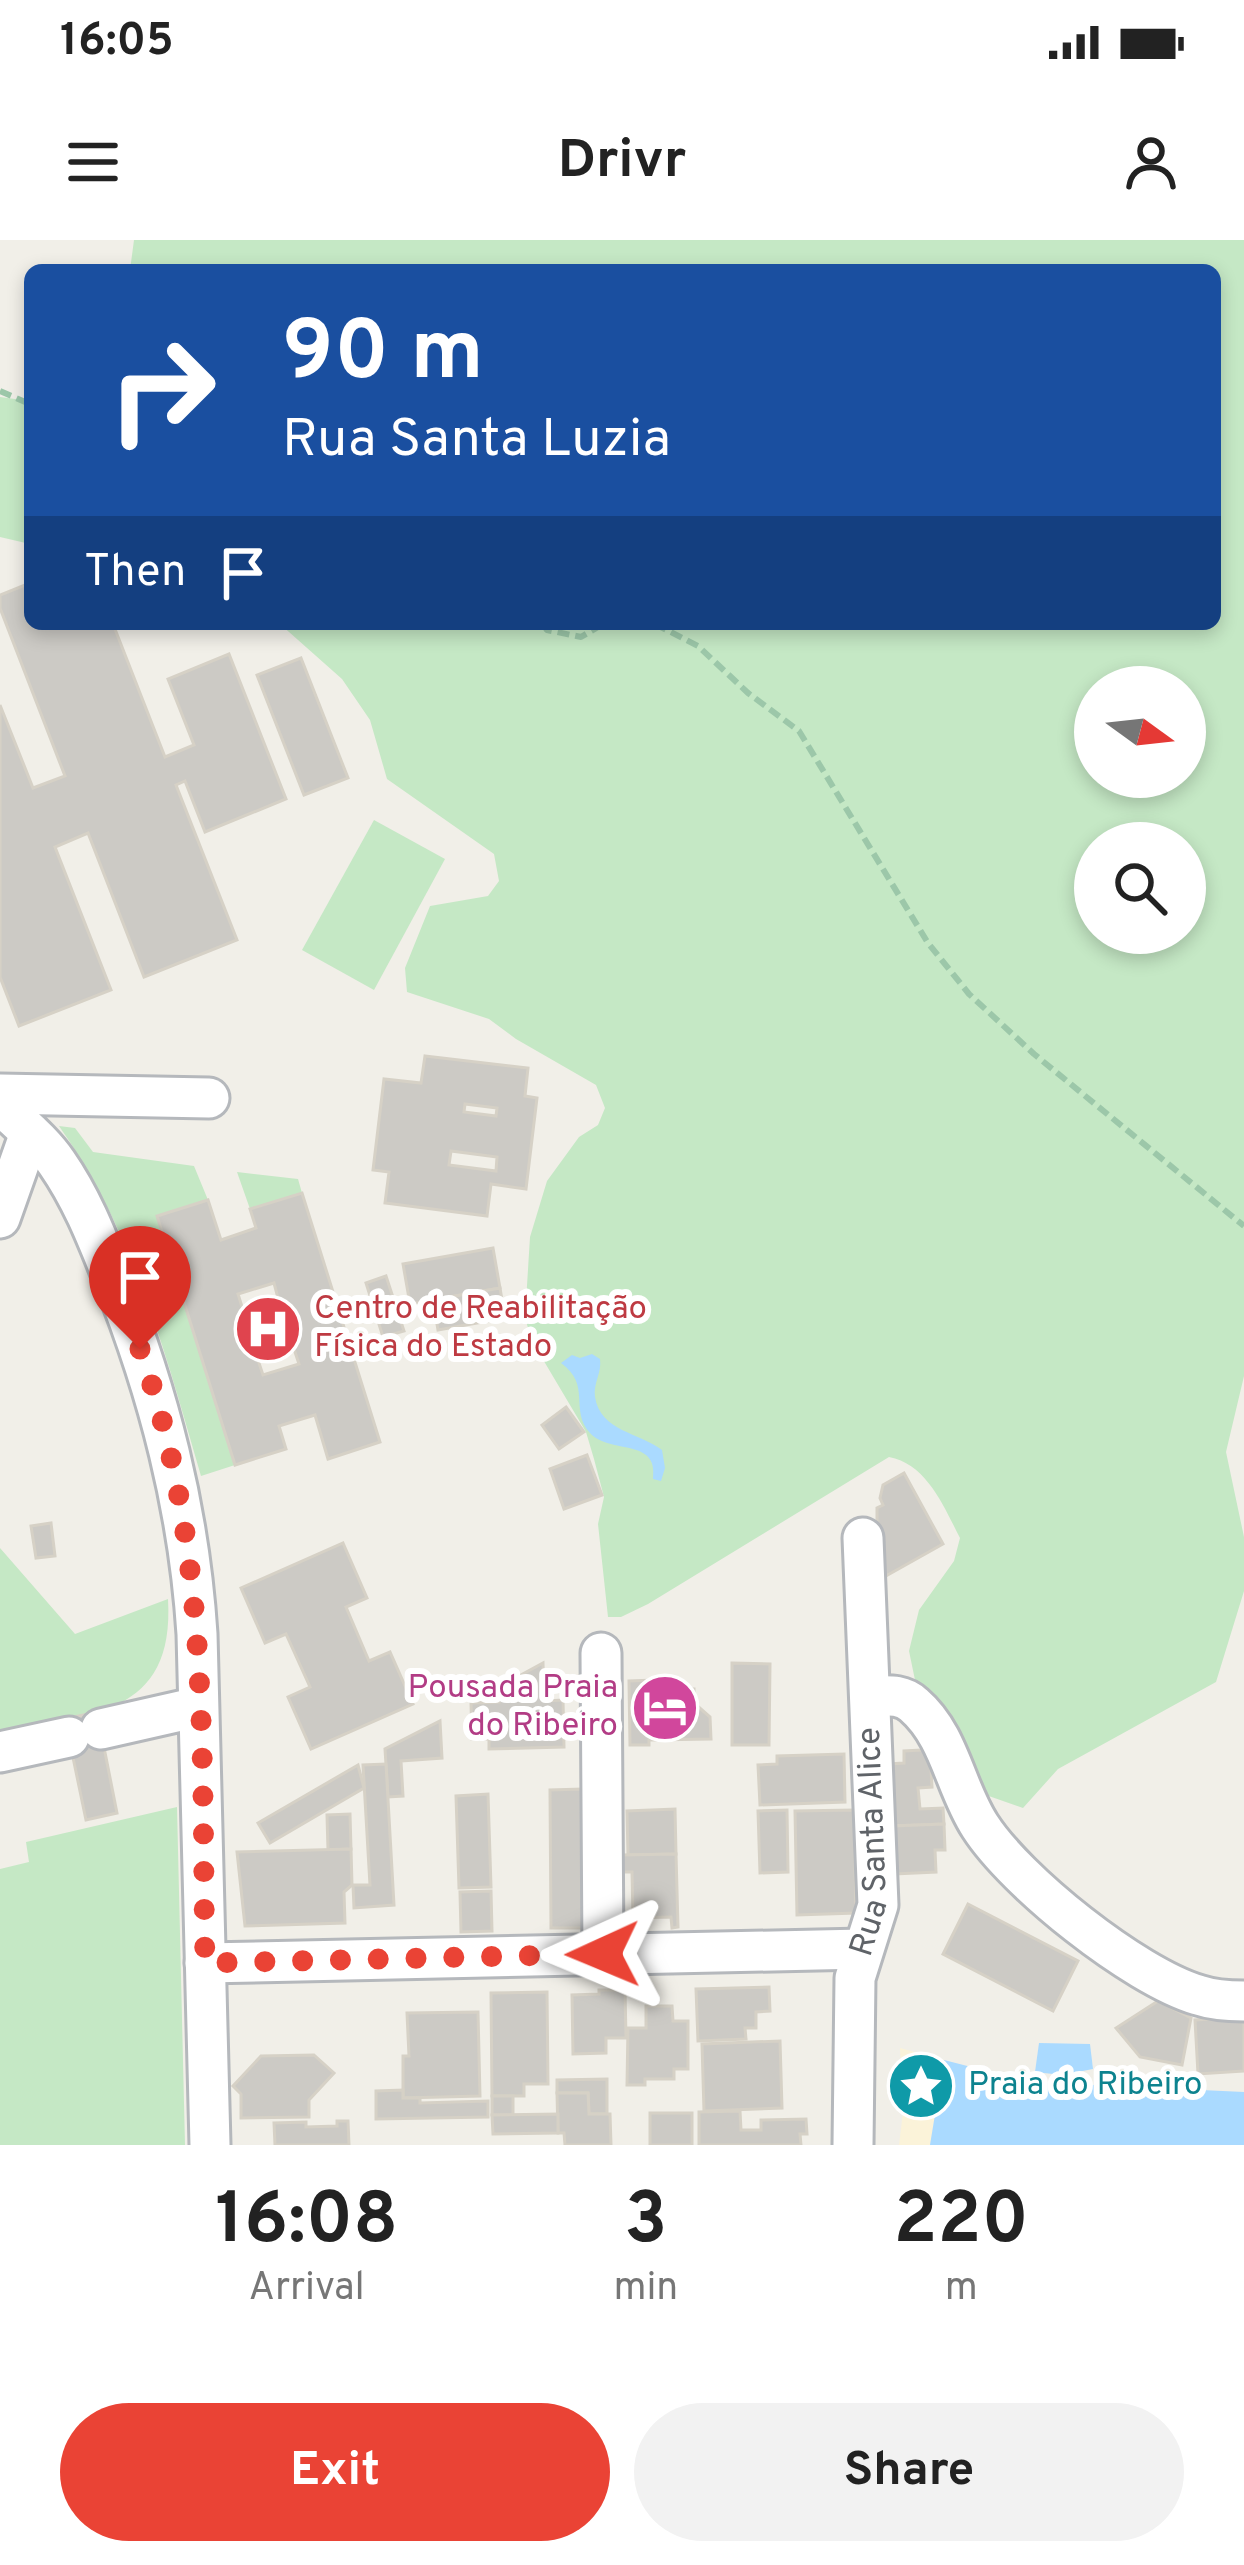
<!DOCTYPE html>
<html lang="en">
<head>
<meta charset="utf-8">
<style>
  :root { --surface:#fff; --page:#f2f2f2; --text:#222; --muted:#767676; --accent:#ea4335 }
  body { margin:0; font-family:Overpass,sans-serif; background:var(--page); color:var(--text); height:100vh; display:flex; flex-direction:column; font-size:45px; white-space:nowrap }
  * { box-sizing:border-box; margin:0 }
  p { font-size:39px; color:var(--muted) }
  .icon { flex:none; width:66px; height:66px; fill:none; stroke:currentColor; stroke-width:2; stroke-linecap:round; stroke-linejoin:round }
  .map { position:relative; height:1905px; overflow:hidden }
  .sheet { display:flex; flex-direction:column; background:var(--surface); flex:1 }
  .sheet>* { flex:none }
  .top-card { position:absolute; left:24px; top:24px; width:1197px; height:366px; border-radius:18px; box-shadow:0 6px 18px #0003; background:#1a4fa0; color:#fff; overflow:hidden }
  .needle { width:78px; rotate:105deg }
  .tools { position:absolute; left:1074px; top:426px; display:grid; gap:24px }
  .tools a { display:grid; place-items:center; width:132px; height:132px; border-radius:50%; background:var(--surface); box-shadow:0 6px 18px #0003; font-size:60px }
  .pin { position:absolute; display:grid; place-items:center; width:102px; height:102px; color:#fff; margin:-123px -51px; border-radius:50% 50% 50% 0; rotate:-45deg; box-shadow:0 0 12px #0007 }
  .pin .icon { rotate:45deg }
  .me { position:absolute; width:132px; margin:-66px; rotate:269deg; stroke-linejoin:round; filter:drop-shadow(0 0 9px #0008) }
  .turn { display:flex; align-items:center; gap:42px; height:252px; padding:0 60px; font-size:54px }
  .turn .icon { width:156px; height:156px; stroke-width:2.5 }
  .turn b { display:block; font-size:84px; line-height:102px }
  .then { display:flex; align-items:center; height:114px; padding:0 60px; background:#0003; gap:24px; font-size:45px }
  .eta { display:flex; justify-content:space-evenly; align-items:center; height:204px; text-align:center }
  .eta b { font-size:72px; font-weight:700; line-height:84px }
  .primary-button { display:flex; gap:24px; margin-top:auto; padding:24px 60px }
  .primary-button a { flex:1; height:138px; border-radius:72px; background:var(--accent); color:#fff; font-size:48px; font-weight:700; line-height:138px; text-align:center }
  .primary-button a+a { background:var(--page); color:var(--text) }
  .status { display:flex; justify-content:space-between; align-items:center; height:84px; padding:0 60px; background:var(--surface); direction:ltr }
  .status svg { height:33px; fill:currentColor }
  header { display:flex; justify-content:space-between; align-items:center; height:156px; padding:0 60px; background:var(--surface); font-size:54px; font-weight:700 }
  .map>svg:first-child { display:block }
</style>
</head>
<body>
<div class="status"><b>16:05</b><svg viewBox="0 0 49 12"><path d="M0 12V9h3v3zM5 12V6h3v6zM10 12V3h3v9zM15 12V0h3v12zM26 1h20v11H26zM47 4h2v5h-2z"/></svg></div>
<header><svg class="icon" aria-label="menu" viewBox="0 0 24 24"><path d="M4 6h16M4 12h16M4 18h16"/></svg>Drivr<svg class="icon" aria-label="person" viewBox="0 0 24 24"><circle cx="12" cy="8" r="4"/><path d="M4 21q1-7 8-7t8 7"/></svg></header>
<div class="map">
<svg width="1244" height="1905" viewBox="0 0 1244 1905">
  <rect width="100%" height="100%" fill="#f1efe8"/>
  <g fill="#c5e8c5" fill-rule="evenodd">
    <path d="M134,0H1244V1136L1226,1212L1244,1297V1351L1216,1442L1058,1529L1023,1568L983,1554L920,1458L915,1440L909,1411L919,1370L954,1321L960,1298C944,1267 927,1224 889,1217L648,1364L621,1377H608L598,1284L604,1257L594,1219L586,1192L532,1101L525,1078L530,997L547,941L579,897L598,885L605,868L596,845L516,799L489,779L407,752L405,728L430,666L488,656L499,641L494,614L387,539L370,480L342,439L280,384H1215V30H130ZM1095,447H1185V537H1095ZM1095,603H1185V693H1095Z"/>
    <path d="M0,157L30,161V304L0,297Z"/>
    <path d="M374,580L445,619L374,750L302,710Z"/>
    <path d="M59,886L75,888L93,912L194,926L208,960L157,977L235,1225L201,1236C165,1112 134,992 59,886Z"/>
    <path d="M237,932L298,939L302,953L250,969Z"/>
    <path d="M0,1308L75,1394L168,1359C175,1477 89,1474 0,1493Z"/>
    <path d="M177,1567L185,1905H0V1629L29,1622L26,1602Z"/>
  </g>
  <path fill="#fbf3d9" d="M900,1808L944,1820L930,1905H899L903,1872Z"/>
  <g fill="#aadaff">
    <path d="M592,1114L600,1119C602,1133 593,1143 595,1157C600,1191 640,1193 662,1210L665,1228L661,1241L653,1239C659,1197 610,1215 590,1193C569,1170 592,1145 561,1123L572,1115L580,1118Z"/>
    <path d="M1039,1803L1090,1804L1093,1829L1062,1835L1035,1832Z"/>
    <path d="M944,1820L1030,1842L1244,1852V1905H930Z"/>
  </g>
  <g fill="#cccac5" stroke="#d6d1c6" stroke-width="3" fill-rule="evenodd">
    <path d="M30,343V384H113L165,517L194,505L168,439L229,414L286,559L205,592L185,541L176,545L237,700L144,737L88,593L55,607L111,750L19,786L0,737V465L33,548L65,536L0,368V355Z"/>
    <path d="M301,418L348,538L304,555L257,435Z"/>
    <path d="M425,816L528,828L525,856L537,858L526,949L491,944L487,976L385,963L389,932L373,930L384,839L421,843ZM465,864L497,868L496,876L464,872ZM451,911L497,917L496,931L449,925Z"/>
    <path d="M302,953L380,1202L328,1219L315,1175L279,1186L286,1209L235,1225L157,976L208,960L221,1000L256,988L250,969ZM274,1043L278,1058L243,1070L238,1054ZM294,1109L299,1124L263,1135L258,1120Z"/>
    <path d="M493,1008L500,1048L410,1064L403,1024Z"/>
    <path d="M386,1036L404,1091L383,1097L366,1043Z"/>
    <path d="M500,1048L505,1078L438,1090L433,1060Z"/>
    <path d="M566,1167L584,1192L559,1209L542,1185Z"/>
    <path d="M587,1215L602,1255L564,1269L550,1229Z"/>
    <path d="M904,1233L943,1304L877,1341V1296L882,1292L877,1283V1268L883,1265L880,1258L883,1245Z"/>
    <path d="M51,1283L55,1316L36,1318L31,1286Z"/>
    <path d="M343,1303L367,1358L346,1367L369,1421L390,1412L413,1464L311,1509L288,1457L310,1447L286,1394L265,1403L241,1348Z"/>
    <path d="M543,1423L544,1461L563,1460L564,1507L489,1509V1499H472L471,1463L499,1462L498,1455L523,1454L519,1436Z"/>
    <path d="M732,1423L770,1424L769,1505H732Z"/>
    <path d="M655,1440L656,1449H694V1463L710,1477L711,1499L649,1500V1505H630L629,1441Z"/>
    <path d="M97,1472L117,1573L86,1580L65,1479Z"/>
    <path d="M440,1481L442,1518L401,1521L403,1556L388,1557L385,1509Z"/>
    <path d="M940,1509V1529H931L932,1547L918,1548L920,1569L943,1568L944,1584L892,1586L889,1524L904,1523V1511Z"/>
    <path d="M844,1514L845,1562L760,1565L758,1525L777,1524V1516Z"/>
    <path d="M386,1524L394,1665L354,1668L353,1645H370L363,1525Z"/>
    <path d="M358,1525L364,1548L270,1603L258,1583Z"/>
    <path d="M582,1549L584,1688H551L550,1550Z"/>
    <path d="M488,1554L491,1647L459,1648L456,1556Z"/>
    <path d="M675,1569L676,1614L628,1615L627,1571Z"/>
    <path d="M787,1570L788,1632L760,1633L758,1571Z"/>
    <path d="M854,1570L856,1673L797,1675L795,1571Z"/>
    <path d="M350,1574L351,1609L328,1610L327,1575Z"/>
    <path d="M944,1584L945,1610H935L936,1632L895,1634L892,1586Z"/>
    <path d="M351,1609L352,1645L344,1652L345,1683L245,1686L237,1612Z"/>
    <path d="M676,1614L678,1687L672,1688L671,1677L633,1678L632,1632H621V1615Z"/>
    <path d="M491,1651L492,1691L461,1692L460,1652Z"/>
    <path d="M968,1664L1078,1721L1053,1771L943,1714Z"/>
    <path d="M769,1747L770,1771L756,1772V1788H745L746,1799L698,1801L696,1749Z"/>
    <path d="M599,1750H625L626,1798H606V1813L573,1814L572,1755L599,1754Z"/>
    <path d="M547,1752L548,1844H524V1856H492L491,1753Z"/>
    <path d="M1158,1761L1191,1778L1182,1825L1140,1817L1116,1788Z"/>
    <path d="M646,1766H672L673,1781H688V1829H674V1839H645V1845H627L628,1788H646Z"/>
    <path d="M478,1772L480,1856L403,1858V1816H409L407,1773Z"/>
    <path d="M1244,1777V1831L1198,1834L1195,1780Z"/>
    <path d="M780,1801L782,1868L704,1871L702,1804Z"/>
    <path d="M314,1815L334,1833L309,1860V1877L241,1878V1854L233,1846L261,1816Z"/>
    <path d="M607,1839V1874H589L588,1853H557V1840Z"/>
    <path d="M403,1850V1858H420V1863L488,1861V1877L376,1879V1851Z"/>
    <path d="M557,1853H588L589,1874H610L611,1905H565L564,1893H558Z"/>
    <rect x="492" y="1856" width="21" height="19"/>
    <path d="M740,1871L741,1890H761V1880L806,1879L807,1894H800L801,1905H699V1872Z"/>
    <rect x="650" y="1873" width="42" height="32"/>
    <path d="M558,1874V1893L493,1894L492,1875Z"/>
    <path d="M337,1881H348L349,1905H275L274,1883L306,1882V1887L337,1886Z"/>
  </g>
  <g fill="none" stroke-linecap="round" stroke-linejoin="round">
    <g stroke="#b5b8bc" stroke-width="45">
      <g id="minor">
        <path d="M0,854L209,858"/>
        <path d="M0,864C19,883 42,901 57,923C82,959 97,998 113,1038C159,1154 189,1269 197,1394L210,1905"/>
        <path d="M0,978L30,893"/>
        <path d="M601,1413L603,1714"/>
        <path d="M870,1456C886,1456 901,1453 914,1465C950,1496 955,1548 980,1586C1016,1642 1134,1736 1198,1755C1213,1760 1228,1761 1244,1761"/>
        <path d="M101,1489L198,1467"/>
        <path d="M0,1512L69,1497"/>
        <path d="M205,1723L863,1709"/>
        <path id="s1" d="M853,1905L855,1738L878,1665L863,1298"/>
      </g>
    </g>
    <g stroke="#9cc7a9" stroke-width="6" stroke-dasharray="12 6" stroke-linecap="butt">
      <path d="M0,151L30,164"/>
      <path d="M543,384L547,390L581,397L603,384"/>
      <path d="M655,384L698,406L748,453L799,491L928,703L969,754L1034,814L1244,986"/>
    </g>
    <use href="#minor" stroke="#fff" stroke-width="39"/>
  </g>
  <g fill="none" stroke-linecap="round" stroke-linejoin="round">
    <path stroke="#ea4335" stroke-width="21" stroke-dasharray="0 37.8" d="M140,1109C211,1308 201,1515 205,1723L603,1714"/>
  </g>
  <defs>
    <g id="hospital-disc" transform="scale(3.45)"><circle r="9.5" fill="#e0444e" stroke="#fff"/><path d="M-5-5h3v3.5h4V-5h3V5h-3V1.5h-4V5h-3Z" fill="#fff"/></g>
    <g id="hotel-disc" transform="scale(3.45)"><circle r="9.5" fill="#d1479c" stroke="#fff"/><path d="M-6-4.5h1.5V1H6V5H4.5V3h-9V5H-6ZM-4 0a1.8 1.8 0 1 1 3.6 0ZM.5 0V-2.5h3Q6-2.5 6 0Z" fill="#fff"/></g>
    <g id="sight-disc" transform="scale(3.45)"><circle r="9.5" fill="#0f9aa8" stroke="#fff"/><path d="M0-6L1.8-2.2L6-1.7L2.9 1.2L3.7 5.4L0 3.3L-3.7 5.4L-2.9 1.2L-6-1.7L-1.8-2.2Z" fill="#fff"/></g>
  </defs>
  <g fill-rule="evenodd">
    <use href="#hospital-disc" x="268" y="1089"/>
    <use href="#hotel-disc" x="665" y="1468"/>
    <use href="#sight-disc" x="921" y="1846"/>
  </g>
  <g text-anchor="middle" dominant-baseline="central" stroke-width="12" stroke-linejoin="round" paint-order="stroke">
    <g font-size="33" fill="#be3a42" stroke="#fff" text-anchor="start">
      <text x="314" y="1070">Centro de Reabilitação<tspan x="314" dy="38">Física do Estado</tspan></text>
    </g>
    <g font-size="33" fill="#b23c85" stroke="#fff" text-anchor="end">
      <text x="618" y="1449">Pousada Praia<tspan x="618" dy="38">do Ribeiro</tspan></text>
    </g>
    <g font-size="33" fill="#5f6368" stroke="#fff">
      <text stroke="none"><textPath href="#s1" startOffset="306">Rua Santa Alice</textPath></text>
    </g>
    <g font-size="33" fill="#0d838f" stroke="#fff" text-anchor="start">
      <text x="968" y="1846">Praia do Ribeiro</text>
    </g>
  </g>
</svg>
<div class="tools">
<a><svg class="needle" viewBox="-14 -14 28 28"><path d="M0-13l5 13h-10z" fill="#e53935"/><path d="M0 13l5-13h-10z" fill="#767676"/></svg></a>
<a><svg class="icon" aria-label="search" viewBox="0 0 24 24"><circle cx="10" cy="10" r="6"/><path d="M15 15l6 6"/></svg></a>
</div>
<div class="pin" style="left:140px;top:1109px;background:#d93025"><svg class="icon" aria-label="arrive" viewBox="0 0 24 24"><path d="M6 21V4h12l-3 4 3 4H6"/></svg></div>
<svg class="me" style="left:603px;top:1714px" viewBox="-20 -20 40 40"><path d="M0-17L14 15 0 8-14 15z" fill="#ea4335" stroke="#fff" stroke-width="4"/></svg>
<div class="top-card">
<div class="turn"><svg class="icon" aria-label="right" viewBox="0 0 24 24"><path d="M7 20v-9h11M14 6l5 5-5 5"/></svg><div><b>90 m</b>Rua Santa Luzia</div></div>
<div class="then">Then<svg class="icon" aria-label="arrive" viewBox="0 0 24 24"><path d="M6 21V4h12l-3 4 3 4H6"/></svg></div>
</div>
</div>
<section class="sheet">
<div class="eta">
<div><b>16:08</b><p>Arrival</p></div>
<div><b>3</b><p>min</p></div>
<div><b>220</b><p>m</p></div>
</div>
<div class="primary-button"><a>Exit</a><a>Share</a></div>
</section>
</body>
</html>
